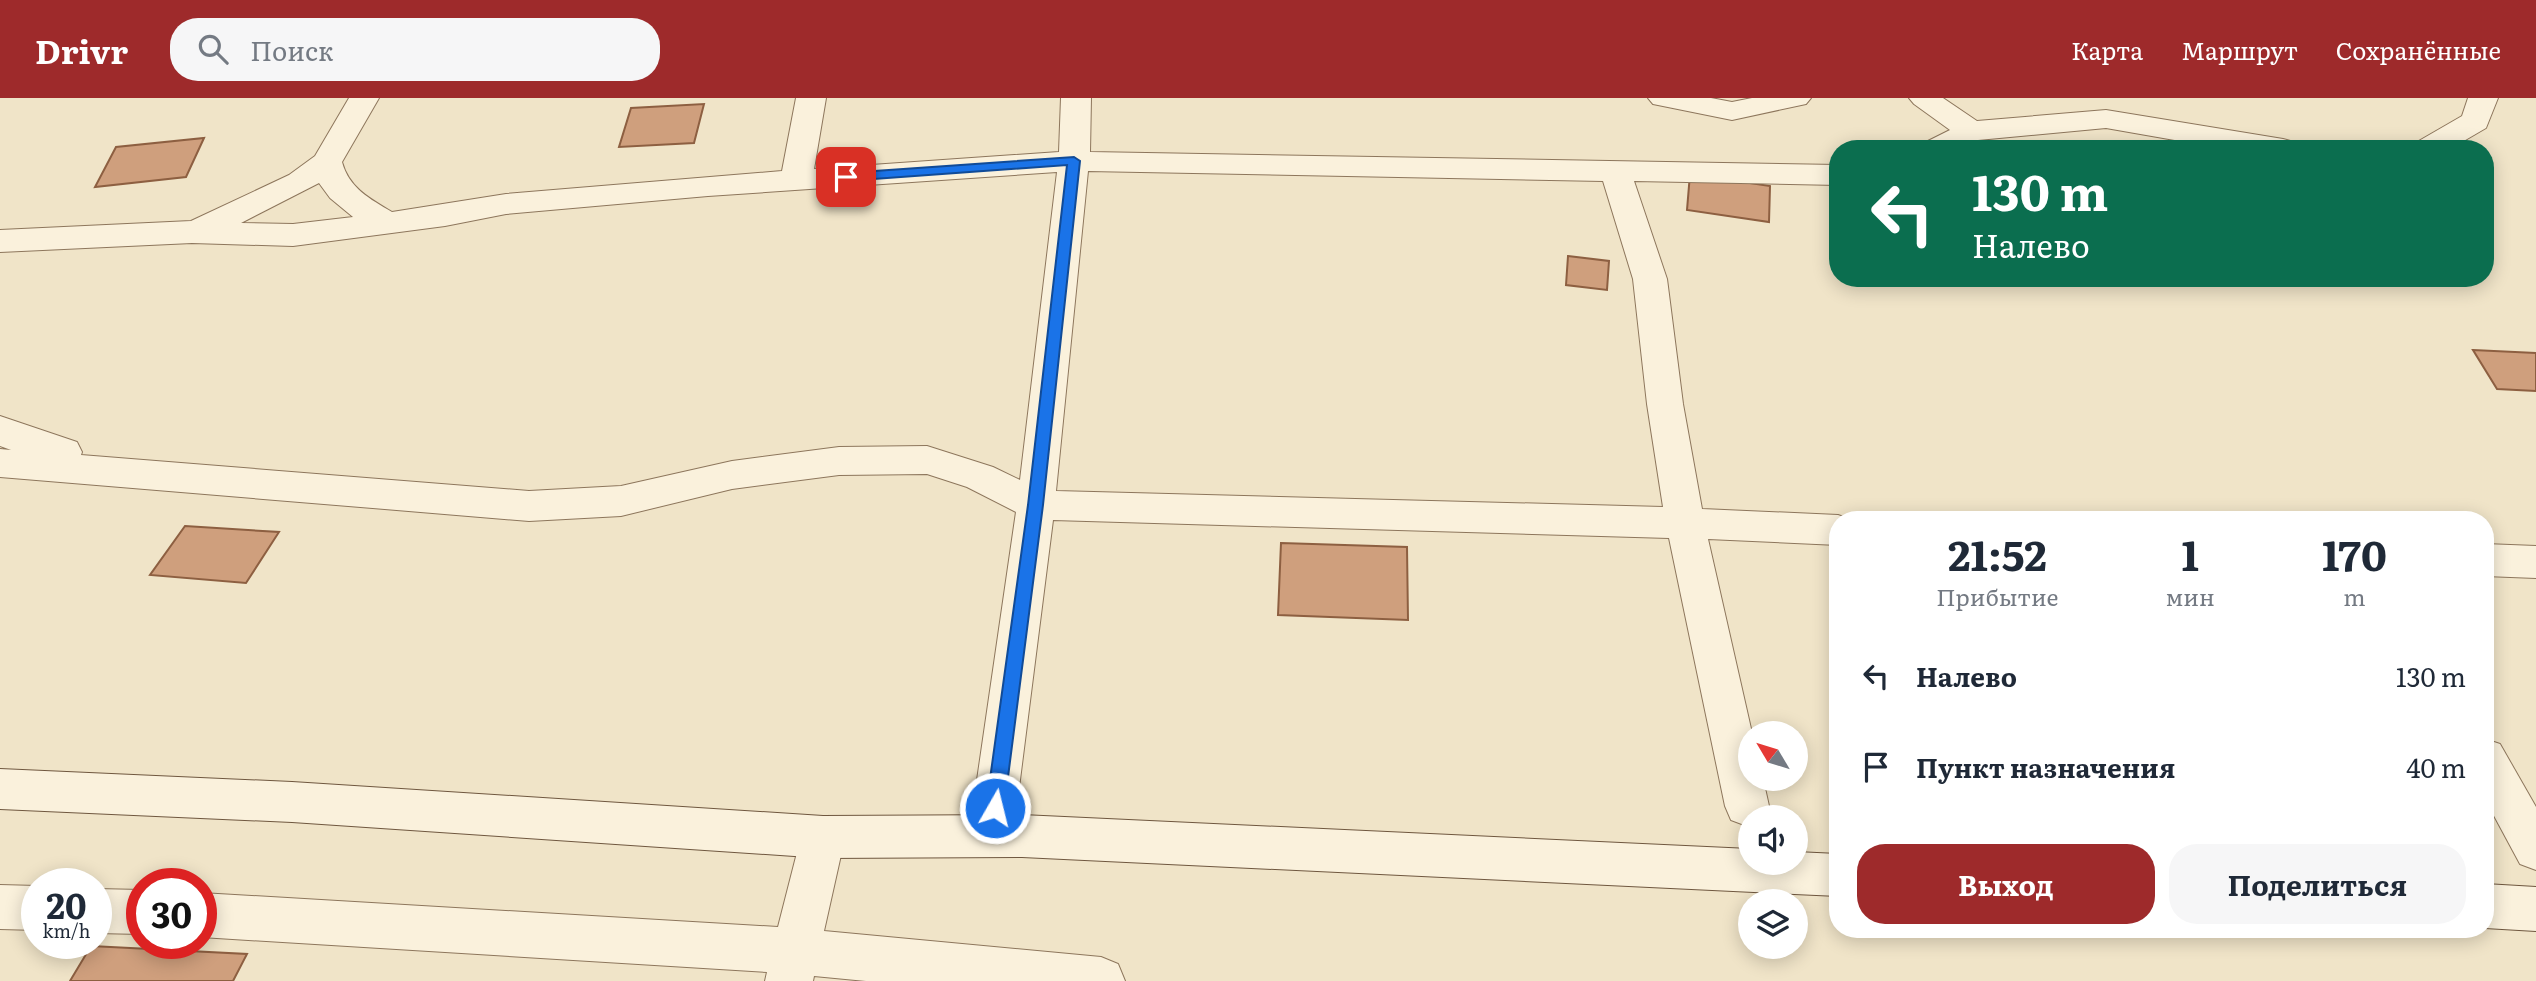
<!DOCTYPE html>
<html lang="ru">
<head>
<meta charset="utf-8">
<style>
  :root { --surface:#fff; --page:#f6f6f7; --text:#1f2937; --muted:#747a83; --accent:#9e2a2b }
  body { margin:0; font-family:Literata,serif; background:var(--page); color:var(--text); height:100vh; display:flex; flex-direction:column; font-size:26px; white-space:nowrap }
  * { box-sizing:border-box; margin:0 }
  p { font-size:23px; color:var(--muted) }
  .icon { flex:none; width:38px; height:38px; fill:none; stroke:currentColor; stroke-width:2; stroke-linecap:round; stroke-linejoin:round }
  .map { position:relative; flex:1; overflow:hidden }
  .drawer { position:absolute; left:1829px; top:413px; width:665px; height:427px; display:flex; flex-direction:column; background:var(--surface); border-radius:28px; box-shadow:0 4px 18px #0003 }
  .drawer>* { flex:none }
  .top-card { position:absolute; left:1829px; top:42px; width:665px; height:147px; border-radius:28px; box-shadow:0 4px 18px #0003; background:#0b6e4f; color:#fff; overflow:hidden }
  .needle { width:46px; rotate:308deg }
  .tools { position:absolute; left:1738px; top:623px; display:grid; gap:14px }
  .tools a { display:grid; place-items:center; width:70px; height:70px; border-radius:50%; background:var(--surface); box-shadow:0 4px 18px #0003; font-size:35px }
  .speed { position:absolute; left:21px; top:770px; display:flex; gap:14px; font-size:35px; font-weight:700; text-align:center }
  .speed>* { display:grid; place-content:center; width:91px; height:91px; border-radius:50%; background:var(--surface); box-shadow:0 4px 18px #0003; line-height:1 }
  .speed small { font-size:18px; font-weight:400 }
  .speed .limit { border:10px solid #d22; background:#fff; color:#111 }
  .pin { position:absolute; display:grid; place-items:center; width:60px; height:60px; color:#fff; margin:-30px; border-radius:14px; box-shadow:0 4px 10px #0006 }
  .me { position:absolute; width:77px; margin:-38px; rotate:8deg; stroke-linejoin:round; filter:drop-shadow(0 0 5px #0008) }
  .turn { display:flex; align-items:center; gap:24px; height:147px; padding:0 28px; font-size:32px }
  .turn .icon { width:91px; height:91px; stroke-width:2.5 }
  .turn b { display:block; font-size:49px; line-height:60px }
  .eta { display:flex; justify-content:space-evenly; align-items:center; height:119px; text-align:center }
  .eta b { font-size:42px; font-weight:700; line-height:49px }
  .primary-button { display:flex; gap:14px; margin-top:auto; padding:14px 28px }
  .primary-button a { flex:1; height:80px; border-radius:28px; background:var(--accent); color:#fff; font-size:28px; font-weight:700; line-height:80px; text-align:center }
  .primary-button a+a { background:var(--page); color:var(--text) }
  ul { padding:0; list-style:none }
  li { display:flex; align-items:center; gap:21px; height:91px; padding:0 28px }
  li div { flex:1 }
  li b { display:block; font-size:26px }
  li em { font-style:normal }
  header { display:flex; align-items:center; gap:42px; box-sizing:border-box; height:98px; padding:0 35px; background:var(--accent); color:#fff }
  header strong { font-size:33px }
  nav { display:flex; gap:38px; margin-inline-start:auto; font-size:24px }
  .search { width:490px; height:63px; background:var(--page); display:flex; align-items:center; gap:18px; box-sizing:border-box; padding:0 24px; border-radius:28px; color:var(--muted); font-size:26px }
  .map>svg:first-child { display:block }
</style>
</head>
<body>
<header>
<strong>Drivr</strong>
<div class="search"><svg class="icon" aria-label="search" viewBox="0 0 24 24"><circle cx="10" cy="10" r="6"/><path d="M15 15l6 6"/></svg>Поиск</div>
<nav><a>Карта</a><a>Маршрут</a><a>Сохранённые</a></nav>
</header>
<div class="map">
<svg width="2536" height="883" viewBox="0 0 2536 883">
  <rect width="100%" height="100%" fill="#f0e4c8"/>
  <g fill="#cf9f7d" stroke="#8d5f41" stroke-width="2">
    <path d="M704,6L694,45L619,49L631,10Z"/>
    <path d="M204,40L186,79L95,89L116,49Z"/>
    <path d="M1690,76L1770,88L1769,124L1687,112Z"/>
    <path d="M1568,158L1609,163L1607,192L1566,187Z"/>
    <path d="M2473,252L2536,255V293L2497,291Z"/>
    <path d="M185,428L279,434L246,485L150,477Z"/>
    <path d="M1281,445L1407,449L1408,522L1278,517Z"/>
    <path d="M91,848L247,856L233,883H70Z"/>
  </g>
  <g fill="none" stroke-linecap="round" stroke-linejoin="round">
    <g stroke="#8d765c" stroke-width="2">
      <g id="street">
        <path d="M349,0H379L342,64C349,90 370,101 392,114L506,96L782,73L796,0H826L814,71L1059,54L1061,0H1091L1090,54L1838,67V87L1634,83L1667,181L1683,306L1702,411L1838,417L1852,422H1838V447L1708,441L1752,635H1750V681H1763L1769,708L1764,719H1750V727L1747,728L1731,722L1725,708L1669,440L1053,422L1013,737L1007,752L991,758L975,752L969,737L1016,414L967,389L927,376L839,377L732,391L621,418L529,423L0,379V351L11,352L0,348V318L77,344L82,354L81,357L529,393L621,388L732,363L839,349L927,348L993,369L1020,382L1057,74L708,98L506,116L445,128L293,148L192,145L0,154V132L191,123L289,77L315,58ZM1088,73L1603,83L1633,181L1647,306L1663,409L1056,393ZM319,85L330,100L353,119L293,126L241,125Z"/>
        <path d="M1648,0H1711L1732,4L1752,0H1811L1806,6L1732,22L1653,6Z"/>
        <path d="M1909,0H1943L1977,23L2106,12L2283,41L2294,44L2298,51H2226L2106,30L1978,42L1961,51H1922L1926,44L1950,32L1914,6Z"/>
        <path d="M2468,0H2498L2486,30L2450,51H2413L2417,44L2462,18Z"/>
        <path d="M2485,446L2536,448V480L2485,478Z"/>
        <path d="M2485,641L2500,646L2536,709V772L2520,766L2485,701Z"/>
        <path d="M823,718L839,724L845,739L824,833L1101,859L1118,866L1125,883H866L814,878L813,883H765L767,874L201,839V795L778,829L801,739L807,724Z"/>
        <path d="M0,787L37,788V832L0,831Z"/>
        <path d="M96,791L142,792V836L96,835Z"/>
      </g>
    </g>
    <g stroke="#6f573f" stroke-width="2">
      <g id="secondary">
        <path d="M0,671L292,684L823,718L1022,717L1750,751V765H1796V754L1838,756V798L1022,759L823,760L292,724L0,711Z"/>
        <path d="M2485,786L2536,789V833L2485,830Z"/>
      </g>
    </g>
    <use href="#street" fill="#faf1dc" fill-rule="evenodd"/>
    <use href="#secondary" fill="#faf1dc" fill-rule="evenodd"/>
  </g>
  <path fill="#1a73e8" stroke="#114b97" stroke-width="2" d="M1074,59L1080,63L1043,407L1004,710L1001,716L995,718L988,716L986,710L1028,407L1067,67L846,83L840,79L846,75Z"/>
</svg>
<div class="tools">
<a><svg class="needle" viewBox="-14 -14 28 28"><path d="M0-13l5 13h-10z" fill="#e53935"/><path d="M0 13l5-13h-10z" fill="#747a83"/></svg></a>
<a><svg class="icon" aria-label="sound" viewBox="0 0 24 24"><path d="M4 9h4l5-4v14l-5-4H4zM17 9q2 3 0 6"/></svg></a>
<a><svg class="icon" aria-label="layers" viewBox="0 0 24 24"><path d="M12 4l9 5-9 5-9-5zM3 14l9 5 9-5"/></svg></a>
</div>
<div class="speed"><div>20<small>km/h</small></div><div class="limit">30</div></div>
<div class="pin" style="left:846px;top:79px;background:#d93025"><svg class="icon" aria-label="arrive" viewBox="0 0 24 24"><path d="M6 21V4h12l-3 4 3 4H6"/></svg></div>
<svg class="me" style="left:995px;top:710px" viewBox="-20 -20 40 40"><circle r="17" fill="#1a73e8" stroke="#fff" stroke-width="3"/><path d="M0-11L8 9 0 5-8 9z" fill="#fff"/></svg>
<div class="top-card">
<div class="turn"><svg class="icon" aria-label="left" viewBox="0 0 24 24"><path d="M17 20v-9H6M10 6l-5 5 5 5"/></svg><div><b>130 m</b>Налево</div></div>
</div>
<section class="drawer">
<div class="eta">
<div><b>21:52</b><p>Прибытие</p></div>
<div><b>1</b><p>мин</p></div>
<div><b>170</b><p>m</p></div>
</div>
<ul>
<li><svg class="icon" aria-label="left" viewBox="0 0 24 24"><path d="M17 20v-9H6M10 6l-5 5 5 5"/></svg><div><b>Налево</b></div><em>130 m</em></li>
<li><svg class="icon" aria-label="arrive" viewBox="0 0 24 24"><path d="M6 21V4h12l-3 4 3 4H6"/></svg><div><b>Пункт назначения</b></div><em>40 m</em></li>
</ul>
<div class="primary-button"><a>Выход</a><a>Поделиться</a></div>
</section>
</div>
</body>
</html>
